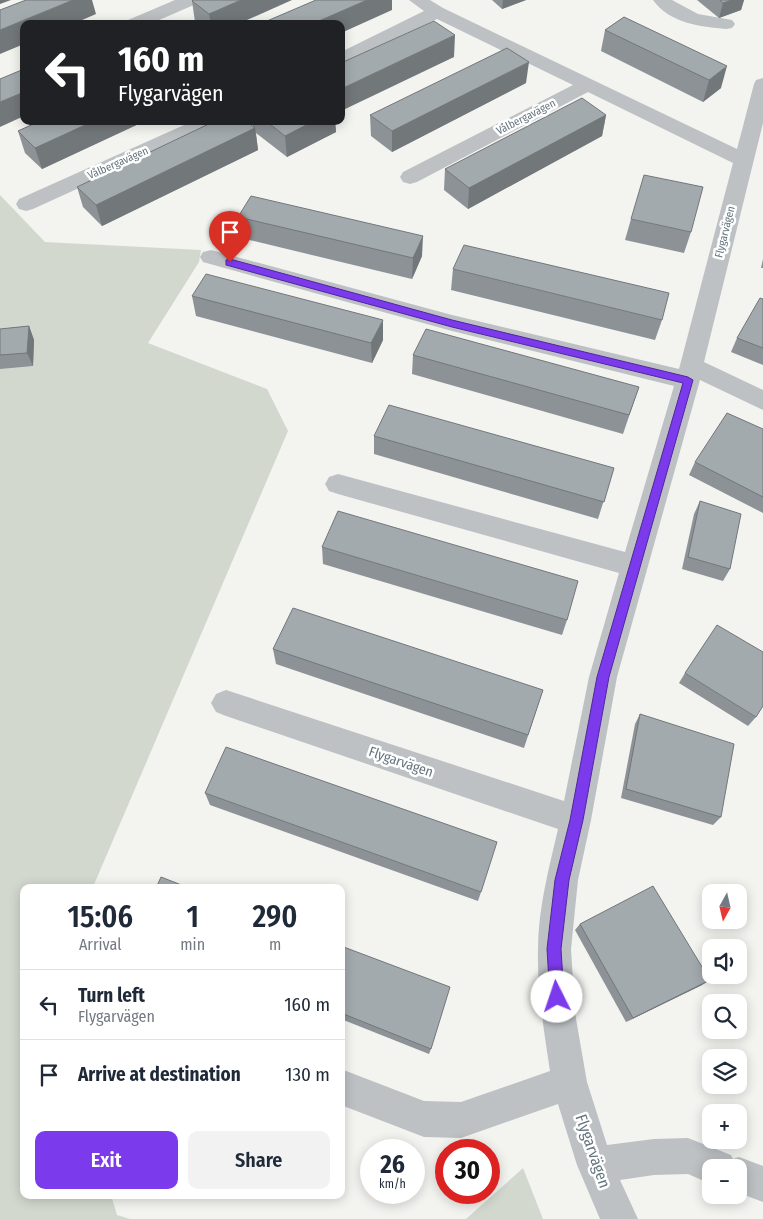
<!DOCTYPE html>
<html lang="en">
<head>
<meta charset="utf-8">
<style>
  :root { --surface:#fff; --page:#f2f2f3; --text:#1f2937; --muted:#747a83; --line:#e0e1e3; --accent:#7c3aed }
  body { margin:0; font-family:"Fira Sans Condensed",sans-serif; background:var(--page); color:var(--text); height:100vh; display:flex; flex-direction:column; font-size:19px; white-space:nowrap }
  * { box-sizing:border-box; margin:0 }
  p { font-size:16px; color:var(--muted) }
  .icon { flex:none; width:28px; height:28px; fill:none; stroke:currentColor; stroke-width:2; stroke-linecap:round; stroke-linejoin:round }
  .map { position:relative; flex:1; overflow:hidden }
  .sheet { position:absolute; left:20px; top:884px; width:325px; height:315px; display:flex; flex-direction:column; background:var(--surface); border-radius:10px; box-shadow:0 2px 12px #0003 }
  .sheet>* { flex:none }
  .guide { position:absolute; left:20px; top:20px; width:325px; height:105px; border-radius:10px; box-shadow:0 2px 12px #0003; background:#202124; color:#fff; overflow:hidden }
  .needle { width:32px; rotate:188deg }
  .fabs { position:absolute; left:702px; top:884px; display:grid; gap:10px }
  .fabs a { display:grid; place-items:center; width:45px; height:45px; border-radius:10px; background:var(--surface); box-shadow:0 2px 12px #0003; font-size:25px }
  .speed { position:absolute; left:360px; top:1139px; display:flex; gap:10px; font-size:25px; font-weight:700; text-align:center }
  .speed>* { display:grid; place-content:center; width:65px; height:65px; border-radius:50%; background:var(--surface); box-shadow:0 2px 12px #0003; line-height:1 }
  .speed small { font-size:12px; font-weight:400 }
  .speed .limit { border:8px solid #d22; background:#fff; color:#111 }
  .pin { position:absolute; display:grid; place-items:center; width:42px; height:42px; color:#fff; margin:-51px -21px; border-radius:50% 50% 50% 0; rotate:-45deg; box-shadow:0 0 5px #0007 }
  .pin .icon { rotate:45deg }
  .me { position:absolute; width:55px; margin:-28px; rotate:356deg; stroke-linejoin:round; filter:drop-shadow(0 0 4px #0008) }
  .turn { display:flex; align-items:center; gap:18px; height:105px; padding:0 15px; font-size:22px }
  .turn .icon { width:65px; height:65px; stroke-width:2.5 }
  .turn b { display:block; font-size:35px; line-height:42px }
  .eta { display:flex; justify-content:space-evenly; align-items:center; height:85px; text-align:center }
  .eta b { font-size:30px; font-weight:600; line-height:35px }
  .primary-button { display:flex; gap:10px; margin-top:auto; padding:10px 15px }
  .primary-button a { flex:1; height:58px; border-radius:10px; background:var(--accent); color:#fff; font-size:20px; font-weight:600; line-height:58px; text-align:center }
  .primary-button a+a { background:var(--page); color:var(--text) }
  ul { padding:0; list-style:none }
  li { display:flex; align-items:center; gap:15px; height:70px; padding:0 15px; border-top:1px solid var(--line) }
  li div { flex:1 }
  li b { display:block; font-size:19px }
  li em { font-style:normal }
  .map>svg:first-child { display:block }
</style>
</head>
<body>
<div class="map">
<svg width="763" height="1219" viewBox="0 0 763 1219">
  <rect width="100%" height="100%" fill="#f3f3f0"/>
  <g fill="#d3d8cf">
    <path d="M0,195L45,242L201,250L199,262L148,343L267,389L288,431L93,887L24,888V1195H111L117,1215L130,1219H0Z"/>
    <path d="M523,1168L543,1219H466Z"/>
  </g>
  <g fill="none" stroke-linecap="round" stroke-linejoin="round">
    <g fill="#bdc1c4" fill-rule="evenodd">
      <path d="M175,0H199L196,4L150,24H125L128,20Z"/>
      <path d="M409,0H430L443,8L737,149L754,84L756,80L763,78V123L704,362L763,390V410L700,380L617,677L591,820L578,880L571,949L575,1013L587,1082L607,1145L654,1139L688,1138L731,1155L733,1159L739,1157L763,1166V1202L739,1193V1168H711V1184L688,1174L654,1175L620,1180L638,1219H600L577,1165L558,1104L461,1138L424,1137L341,1105V1069L424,1101L461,1102L550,1071C544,1031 537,990 538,949C538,909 549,868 558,829L226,716L216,712L211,703L216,694L226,690L564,801L589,677L619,573L338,494L329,491L325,484L329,477L338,474L625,552L674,386L452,331L203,262L200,257L203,252L211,250L452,315L679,369L733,163L588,92L417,182L410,184L403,182L400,177L403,172L573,85L437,19L341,64V52L424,11Z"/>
      <path d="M653,0H672L698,14L732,20L735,24L732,28L726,29C701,27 669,23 653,0Z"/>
      <path d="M193,121H220L217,125L33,209L26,211L19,209L16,204L19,199Z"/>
    </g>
  </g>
  <g fill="#8c9296">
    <path d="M492,0H526L502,9Z"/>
    <path d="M697,0H744L741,10L719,18Z"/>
    <path d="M192,1L238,24H198L195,22Z"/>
    <path d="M624,17L721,88L703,102L601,51L605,30Z"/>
    <path d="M526,83L392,152L371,136L370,115Z"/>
    <path d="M606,115L602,136L468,209L444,190L445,169Z"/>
    <path d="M40,121H145L42,169L25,153L18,131Z"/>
    <path d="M252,121H335L336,132L287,157L256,133L258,150L102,226L83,207L77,187L253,127Z"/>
    <path d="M238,217L422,256L412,279L241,238Z"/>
    <path d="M631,219L691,232L684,253L625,240Z"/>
    <path d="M763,259V268H761Z"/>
    <path d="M453,269L662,320L655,340L451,290Z"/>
    <path d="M192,296L383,340L372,363L196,316Z"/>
    <path d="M763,299V365L731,352L737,338Z"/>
    <path d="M29,326L34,340L33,366L0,369V329Z"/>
    <path d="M413,355L639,387L623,434L412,374Z"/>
    <path d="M763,429V513L689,475L695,462Z"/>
    <path d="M374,436L614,468L598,519L374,454Z"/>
    <path d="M700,501L730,569L723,581L682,569L694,514Z"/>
    <path d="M322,547L567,620L562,635L323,564Z"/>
    <path d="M273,649L543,690L524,748L276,664Z"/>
    <path d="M685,673L756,717L748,726L679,683Z"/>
    <path d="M640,714L721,817L713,825L621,798L635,724Z"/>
    <path d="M205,793L481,892L478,901L210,805Z"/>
    <path d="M580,924L702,985L626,1022L575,930Z"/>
    <path d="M341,946L431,1049L429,1054L341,1019Z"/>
  </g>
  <g fill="#72777a">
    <path d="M0,0H11L0,4Z"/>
    <path d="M73,0H92L96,14L73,24H24V44L0,54V30Z"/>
    <path d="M241,0H292L238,24H211L209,14Z"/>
    <path d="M367,0H392V10L341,33V24H312Z"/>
    <path d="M503,0H526L502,9Z"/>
    <path d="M732,0H744L741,10L719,18L723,3Z"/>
    <path d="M455,35L454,57L341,111V89Z"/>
    <path d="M529,62L526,83L392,152V131Z"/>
    <path d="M727,66L721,88L703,102L709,80Z"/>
    <path d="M24,92V116L0,127V102Z"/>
    <path d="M606,115L602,136L468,209L469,188Z"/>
    <path d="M94,121H145L42,169L35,148Z"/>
    <path d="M314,121H335L336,132L287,157L285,136Z"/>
    <path d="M255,128L258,150L102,226L96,205Z"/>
    <path d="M423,236L422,256L412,279L413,258Z"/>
    <path d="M383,320V340L372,363L371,343Z"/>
    <path d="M29,326L34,340L33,366L27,353Z"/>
    <path d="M710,980L702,985L626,1022L633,1018Z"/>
  </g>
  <g fill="#a3aaae" stroke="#72777a">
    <path d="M26,0H73L0,30V10Z"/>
    <path d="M193,0H241L209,14L192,1Z"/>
    <path d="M316,0H367L312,24H260Z"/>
    <path d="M720,0H732L723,3Z"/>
    <path d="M624,17L727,66L709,80L605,30Z"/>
    <path d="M434,21L455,35L341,89V63Z"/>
    <path d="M507,48L529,62L392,131L370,115Z"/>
    <path d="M24,69V92L0,102V79Z"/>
    <path d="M582,98L606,115L469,188L445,169Z"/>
    <path d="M40,121H94L35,148L18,131Z"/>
    <path d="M215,121H246L255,128L96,205L77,187Z"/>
    <path d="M266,121H314L285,136Z"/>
    <path d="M644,175L703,187L691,232L631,219Z"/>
    <path d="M251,196L423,236L413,258L238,217Z"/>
    <path d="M464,245L669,293L662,320L453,269Z"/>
    <path d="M206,274L383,320L371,343L192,296Z"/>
    <path d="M760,298L763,299V348L737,338Z"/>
    <path d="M29,326L27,353L0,355V329Z"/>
    <path d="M426,329L639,387L629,415L413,355Z"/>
    <path d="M389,405L614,468L604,502L374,436Z"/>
    <path d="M727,413L763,429V497L695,462Z"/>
    <path d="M700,501L741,514L730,569L688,557Z"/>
    <path d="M338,511L578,581L567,620L322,547Z"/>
    <path d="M293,608L543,690L528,735L273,649Z"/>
    <path d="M717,625L763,652V706L756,717L685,673Z"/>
    <path d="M640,714L734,744L721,817L626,789Z"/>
    <path d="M226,747L497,842L481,892L205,793Z"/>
    <path d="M161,877L189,888H156Z"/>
    <path d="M653,886L710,980L633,1018L580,924Z"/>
    <path d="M341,946L450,987L431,1049L341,1013Z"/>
  </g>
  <path fill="#7c3aed" stroke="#51269a" d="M230,259L452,320L688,377L693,380L609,677L583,820L569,880L561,949L564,997L562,1002L557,1004L552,1002L550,997L547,949L555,880L570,820L597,677L683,383L452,327L226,265V260Z"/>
  <g text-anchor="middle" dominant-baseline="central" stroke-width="5" stroke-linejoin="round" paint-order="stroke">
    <g font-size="11" fill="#65757e" stroke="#fff">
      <text transform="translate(526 117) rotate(-27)">Vålbergavägen</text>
      <text transform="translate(118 163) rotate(-24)">Vålbergavägen</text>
      <text transform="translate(725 232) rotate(-76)">Flygarvägen</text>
    </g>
    <g font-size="14" fill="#65757e" stroke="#fff">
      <text transform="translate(401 762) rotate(19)">Flygarvägen</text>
    </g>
    <g font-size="16" fill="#65757e" stroke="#fff">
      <text transform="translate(593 1151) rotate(71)">Flygarvägen</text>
    </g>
  </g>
</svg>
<div class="fabs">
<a><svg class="needle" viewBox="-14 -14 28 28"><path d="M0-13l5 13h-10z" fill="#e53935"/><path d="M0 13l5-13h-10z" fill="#747a83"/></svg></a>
<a><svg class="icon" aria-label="sound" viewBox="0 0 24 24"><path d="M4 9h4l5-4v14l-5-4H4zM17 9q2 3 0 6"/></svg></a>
<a><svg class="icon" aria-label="search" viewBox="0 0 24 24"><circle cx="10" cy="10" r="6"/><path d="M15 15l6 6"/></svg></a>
<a><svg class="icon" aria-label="layers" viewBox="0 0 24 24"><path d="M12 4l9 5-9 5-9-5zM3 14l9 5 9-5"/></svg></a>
<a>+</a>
<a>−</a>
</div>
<div class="speed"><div>26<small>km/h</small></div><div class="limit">30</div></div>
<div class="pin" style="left:230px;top:262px;background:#d93025"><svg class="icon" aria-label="arrive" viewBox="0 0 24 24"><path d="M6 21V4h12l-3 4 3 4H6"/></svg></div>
<svg class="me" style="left:557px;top:997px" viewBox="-20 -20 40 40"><circle r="19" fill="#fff"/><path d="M0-13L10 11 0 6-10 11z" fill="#7c3aed"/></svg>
<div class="guide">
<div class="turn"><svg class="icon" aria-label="left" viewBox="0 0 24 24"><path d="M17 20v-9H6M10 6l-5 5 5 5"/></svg><div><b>160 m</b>Flygarvägen</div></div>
</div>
<section class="sheet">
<div class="eta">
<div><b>15:06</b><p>Arrival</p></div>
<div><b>1</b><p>min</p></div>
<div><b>290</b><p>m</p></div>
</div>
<ul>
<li><svg class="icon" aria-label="left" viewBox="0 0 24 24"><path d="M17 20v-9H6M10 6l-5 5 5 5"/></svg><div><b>Turn left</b><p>Flygarvägen</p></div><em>160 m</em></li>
<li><svg class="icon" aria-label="arrive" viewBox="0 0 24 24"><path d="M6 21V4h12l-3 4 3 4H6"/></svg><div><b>Arrive at destination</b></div><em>130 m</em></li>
</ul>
<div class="primary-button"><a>Exit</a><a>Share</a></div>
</section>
</div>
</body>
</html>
